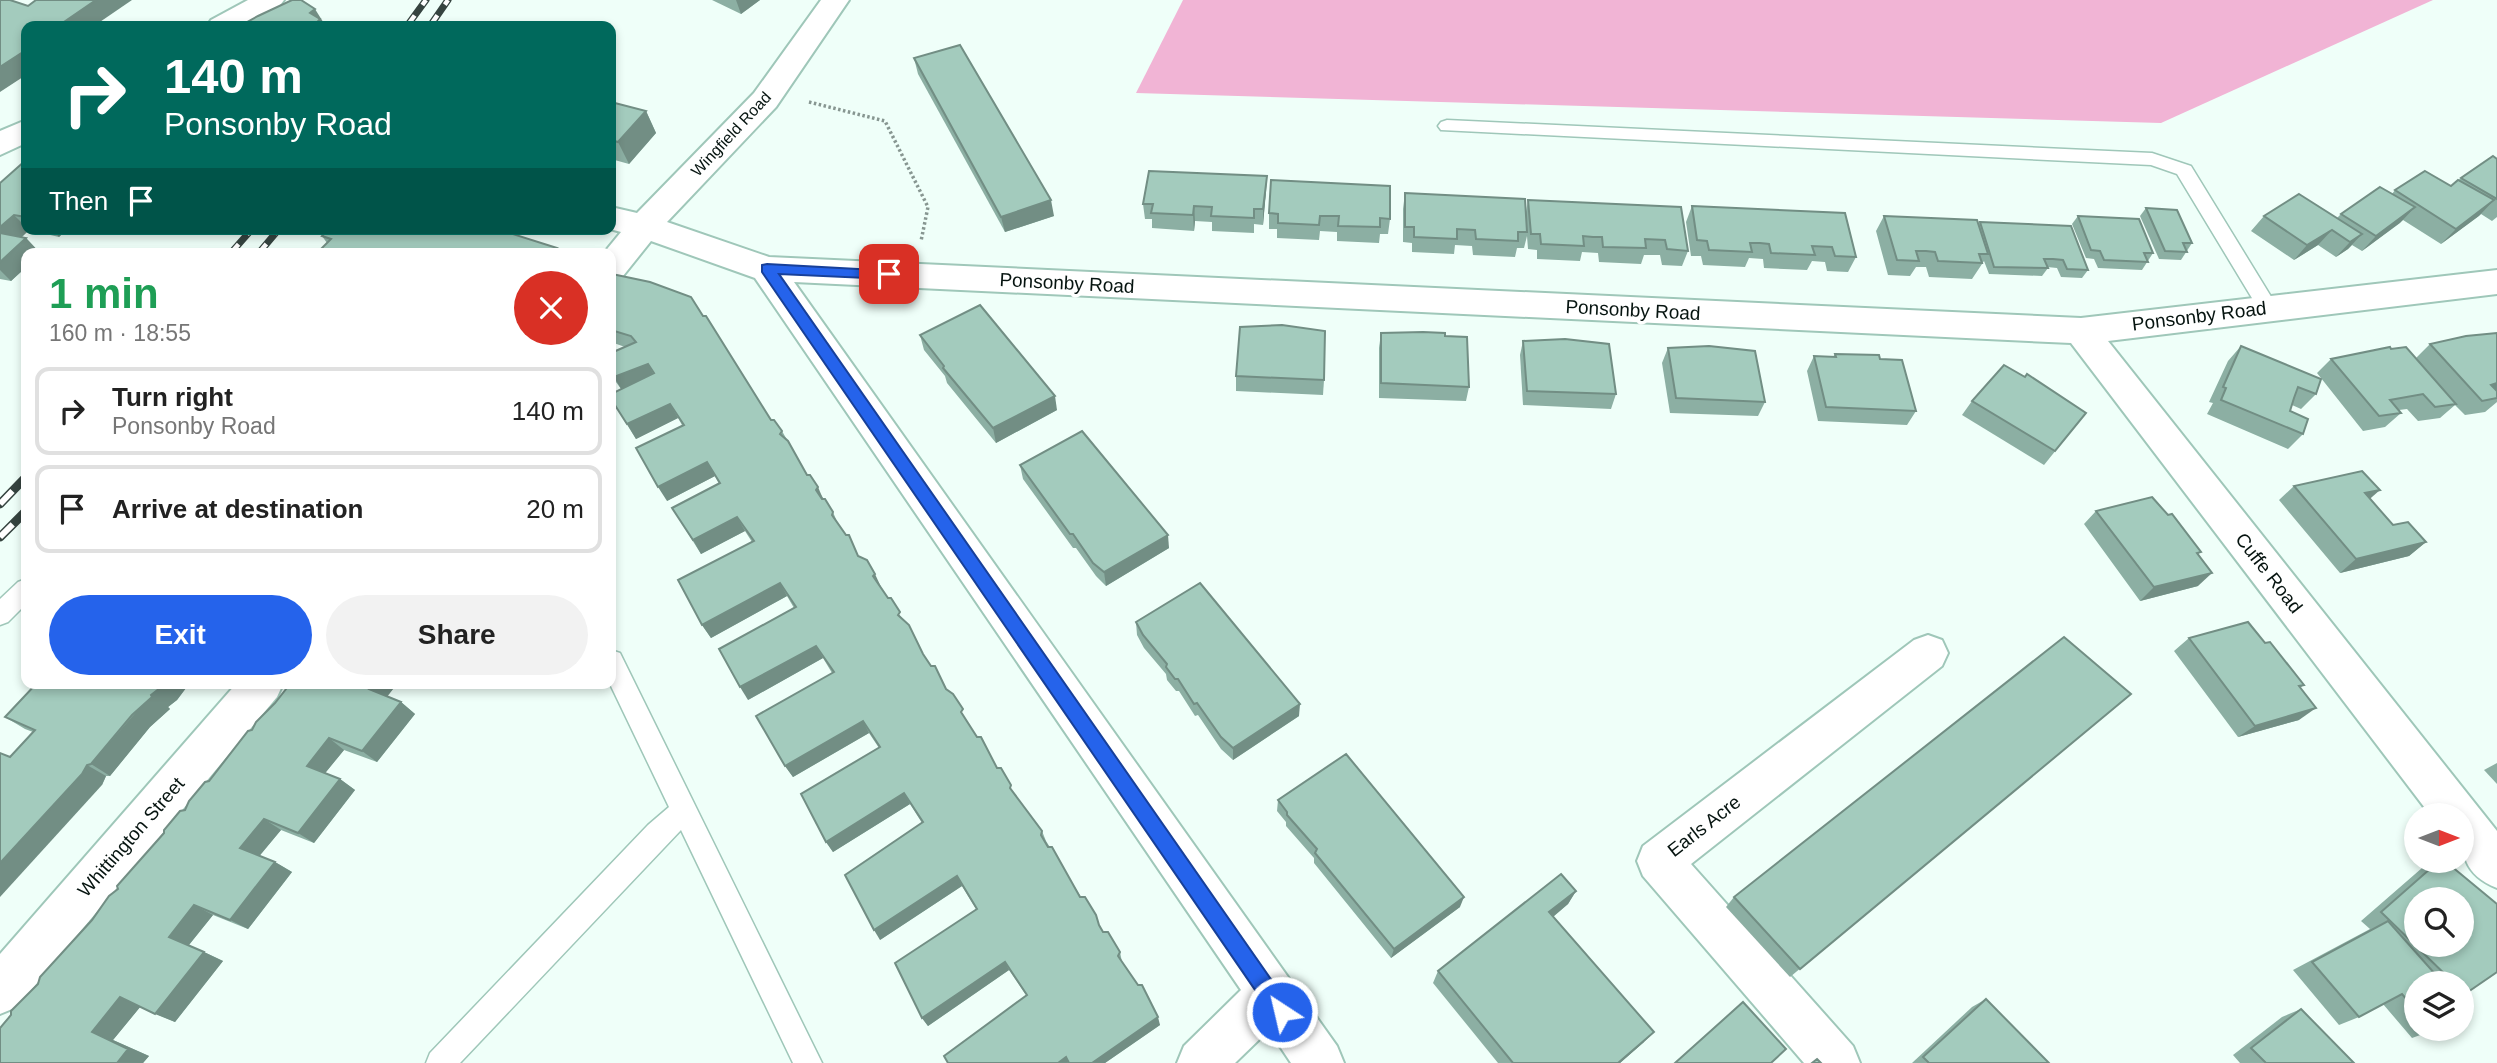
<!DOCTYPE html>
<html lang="en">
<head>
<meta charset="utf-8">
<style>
  :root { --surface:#fff; --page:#f2f2f2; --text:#222; --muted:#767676; --line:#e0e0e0; --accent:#2563eb }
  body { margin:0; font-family:Arial,sans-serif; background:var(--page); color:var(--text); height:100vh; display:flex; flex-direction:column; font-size:26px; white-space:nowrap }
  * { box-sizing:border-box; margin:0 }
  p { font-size:23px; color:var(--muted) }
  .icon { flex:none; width:38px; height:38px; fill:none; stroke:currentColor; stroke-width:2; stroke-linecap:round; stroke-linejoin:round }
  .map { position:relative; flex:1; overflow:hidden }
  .sheet { position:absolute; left:21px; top:248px; width:595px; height:441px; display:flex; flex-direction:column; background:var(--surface); border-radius:14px; box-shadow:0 4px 10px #0003 }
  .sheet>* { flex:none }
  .guide { position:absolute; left:21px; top:21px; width:595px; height:214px; border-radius:14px; box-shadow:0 4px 10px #0003; background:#00695c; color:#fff; overflow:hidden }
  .needle { width:46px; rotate:90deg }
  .controls { position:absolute; left:2404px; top:803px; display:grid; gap:14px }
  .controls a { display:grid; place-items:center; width:70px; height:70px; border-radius:50%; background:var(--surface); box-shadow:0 4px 10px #0003; font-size:35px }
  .pin { position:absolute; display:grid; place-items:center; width:60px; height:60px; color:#fff; margin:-30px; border-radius:14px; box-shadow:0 4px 10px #0006 }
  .me { position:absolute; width:77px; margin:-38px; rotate:325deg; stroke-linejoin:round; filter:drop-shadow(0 0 5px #0008) }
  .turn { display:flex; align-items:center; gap:24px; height:147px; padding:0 28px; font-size:32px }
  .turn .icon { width:91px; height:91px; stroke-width:2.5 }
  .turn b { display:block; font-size:49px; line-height:60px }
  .then { display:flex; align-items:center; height:66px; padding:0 28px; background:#0003; gap:14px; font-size:26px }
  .round { display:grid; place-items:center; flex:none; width:74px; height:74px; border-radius:37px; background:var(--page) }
  .overview { display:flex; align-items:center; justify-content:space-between; height:119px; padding:0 28px }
  h1 { font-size:42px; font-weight:700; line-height:52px; color:#1e9e55 }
  .button { display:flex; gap:14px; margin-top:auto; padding:14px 28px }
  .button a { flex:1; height:80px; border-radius:42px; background:var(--accent); color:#fff; font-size:28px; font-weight:700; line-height:80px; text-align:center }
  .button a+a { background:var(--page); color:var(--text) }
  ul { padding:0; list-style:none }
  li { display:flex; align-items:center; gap:21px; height:88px; margin:0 14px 10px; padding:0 14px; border:4px solid var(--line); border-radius:14px }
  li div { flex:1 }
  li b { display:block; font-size:26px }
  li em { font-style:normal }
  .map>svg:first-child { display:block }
</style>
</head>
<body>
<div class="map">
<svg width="2497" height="1063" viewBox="0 0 2497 1063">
  <rect width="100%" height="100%" fill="#effff9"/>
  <path fill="#f1b4d5" d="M1183,0H2433L2161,123L1136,93Z"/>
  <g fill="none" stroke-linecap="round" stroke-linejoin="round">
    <g stroke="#9fc7b9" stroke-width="3">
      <g id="lane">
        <path d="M1447,120L2152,153L2191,166L2278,308L2275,313L2268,315L2261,313L2177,174L2151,165L1441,130L1438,126L1441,122Z"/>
        <path d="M26,579V604L8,622L0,625V599L18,582Z"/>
        <path d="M611,650L620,653L822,1063H793L681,830L460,1063H426L430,1053L648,825L669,807L610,684Z"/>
      </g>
    </g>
    <g stroke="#9fc7b9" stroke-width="4">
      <g id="street">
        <path d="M248,0H284C268,24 233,27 207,26L211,20Z"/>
        <path d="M821,0H849L776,107L667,222L769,257L2081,318L2497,270V294L2108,341L2497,831V888C2460,873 2462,850 2462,816H2431L2071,343L794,282L1337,1046L1344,1063H1291L1269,1030L1235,1063H1177L1184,1046L1241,990L755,278L651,241L623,276L611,279V254H603L621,232L610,229L611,207L637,213L754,93Z"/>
        <path d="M26,120V143L0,155V131Z"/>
        <path d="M1928,635L1942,640L1948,653L1942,666L1691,864L1853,1046L1860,1063H1804L1643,876L1637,861L1643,846L1914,640Z"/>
        <path d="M236,684H283L277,697L17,1007L0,1014V954Z"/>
      </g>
    </g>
    <path stroke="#879691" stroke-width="3.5" stroke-dasharray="2.5 2.5" stroke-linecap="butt" d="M809,102L885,121L928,207L921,241"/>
    <use href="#lane" fill="#fff" fill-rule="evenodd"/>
    <use href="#street" fill="#fff" fill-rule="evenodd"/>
    <g stroke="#364440" stroke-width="7">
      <g id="rail-far1">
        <path d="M407,26L426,0"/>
        <path d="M430,26L448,0"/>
        <path d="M230,254L252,229"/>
        <path d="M258,254L279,229"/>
      </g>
    </g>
    <g stroke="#364440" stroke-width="9">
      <g id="rail">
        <path d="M0,504L26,477"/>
        <path d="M0,537L26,511"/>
      </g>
    </g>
    <use href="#rail-far1" stroke="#fff" stroke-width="4.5" stroke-dasharray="13" stroke-linecap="butt"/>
    <use href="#rail" stroke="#fff" stroke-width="6" stroke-dasharray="18" stroke-linecap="butt"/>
  </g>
  <g fill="#8cafa3">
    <path d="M712,0H760L741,14Z"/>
    <path d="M914,58L1054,216L1005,232L918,74Z"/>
    <path d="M611,102L646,111L656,133L629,164L611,159Z"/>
    <path d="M2497,159V217L2492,221L2481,214L2441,244L2403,220L2362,251L2352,245L2348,249L2336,257L2318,245L2294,260L2251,231L2264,216L2337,218L2341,214L2392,194L2395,190L2451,186L2461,178Z"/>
    <path d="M26,160V229H67L59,237L29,230L22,237L26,238L41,254L11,281L0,279V183Z"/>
    <path d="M1267,176L1263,225L1254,224V233L1212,231V222L1195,221L1194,231L1152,228V219H1145L1143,204Z"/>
    <path d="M1405,193L1526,212L1528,200L1681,207L1688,251L1682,266L1662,265L1660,255H1644L1641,264L1599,262L1598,253L1582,252L1580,261L1537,259V250L1528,249L1527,236L1524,248H1517L1515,257L1473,255L1472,246L1455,245L1454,254L1412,252V243L1403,242V209Z"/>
    <path d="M1692,206L1845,213L1856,257L1848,272L1827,271L1825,262L1812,261L1807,270L1764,268L1763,259L1749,258L1745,267L1703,265L1701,256H1691L1686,222Z"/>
    <path d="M2146,208L2192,243L2181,260L2159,259L2140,216Z"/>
    <path d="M1269,213L1390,219L1388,234H1380L1379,243L1337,241V232L1320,231L1319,240L1277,238V229H1269Z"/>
    <path d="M1884,216L1979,224L1980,222L2088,270L2082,278L2061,277L2057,268L2047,267L2048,268L2042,276L1989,274L1984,261L1972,279L1929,277L1926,267H1916L1910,276L1888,275L1876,231Z"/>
    <path d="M2078,216L2153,253L2142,270L2098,268L2094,259L2086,258L2072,224Z"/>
    <path d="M322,236L561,254H316L327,243Z"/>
    <path d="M611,275L771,420L782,431L807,475L833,512L838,524L858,556L903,620L923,654L1014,794L1042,831L1046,841L1103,932L1120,952L1122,962L1160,1025L1105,1063H948L1026,995L1009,970L928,1026L922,1018L976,909L962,886L880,940L922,823L910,804L833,852L826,842L879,748L869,733L793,777L785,766L832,673L823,658L748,700L794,608L787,596L711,638L702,625L752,542L745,531L701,554L672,508L719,484L715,476L667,501L682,425L678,418L636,439L611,399L621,389L611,375V353L625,347L611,342Z"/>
    <path d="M1381,333L1445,336L1469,387L1466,401L1379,398V348Z"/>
    <path d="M2497,333V402L2485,412L2465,415L2455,405L2440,418L2418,421L2407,409L2399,410L2401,413L2385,427L2363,431L2317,373L2331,359L2391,349L2416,358L2430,344Z"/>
    <path d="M920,335L1057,410L996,443L947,383L945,376L924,350Z"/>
    <path d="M1523,341L1616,394L1611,409L1523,405L1520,355Z"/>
    <path d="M2241,346L2316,394L2301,409L2292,405L2290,411L2303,434L2288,449L2207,414L2213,403L2209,402L2228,361Z"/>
    <path d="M1668,348L1765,402L1758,416L1670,413L1662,363Z"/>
    <path d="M1835,354L1880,359L1916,411L1907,425L1818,421L1807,371L1814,356L1833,357Z"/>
    <path d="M1236,376L1324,380L1323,395L1236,391Z"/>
    <path d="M1972,401L2086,413L2044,465L1962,415Z"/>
    <path d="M1020,465L1169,548L1106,586L1096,576L1076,548H1073L1023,479Z"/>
    <path d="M2294,486L2370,499L2393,525L2426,542L2409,556L2340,573L2279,500Z"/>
    <path d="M2096,511L2201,552L2198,554V586L2140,601L2084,524Z"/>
    <path d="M1136,622L1299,716L1233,760L1221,749L1198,715L1195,716L1179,691H1176L1167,680L1166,674L1144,648L1137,635Z"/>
    <path d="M2189,638L2265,643L2304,685L2300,688L2299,720L2238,737L2174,651Z"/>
    <path d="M36,684H189L177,700L168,707L170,709L150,727L110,776H106L102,785L10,757L33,732L25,729L5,717Z"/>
    <path d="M290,684H397L387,696L401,702L415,714L377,762L344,750L325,773L340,779L355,790L314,843L281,830L259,856L275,862L292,872L248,929L213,915L189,945L223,961L175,1022L140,1007L113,1040L149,1056L143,1063L38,984L275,703Z"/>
    <path d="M2131,694L1790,977L1726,907L1734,897Z"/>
    <path d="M2497,763V784L2484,770Z"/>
    <path d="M1278,800L1460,907L1391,958L1314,863V858L1286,826V822L1277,811Z"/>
    <path d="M2437,861H2445L2465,994L2462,995V984H2417V1029H2437L2412,1038L2383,1004L2359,1017L2339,1025L2293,970L2370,929L2361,921L2422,868Z"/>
    <path d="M1576,891L1568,904L1553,917L1644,1042L1620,1063H1498L1433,983L1438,971Z"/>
    <path d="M1986,999L2049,1063H1912L1972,1007Z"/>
    <path d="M2301,1009L2354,1063H2240L2233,1055L2282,1017Z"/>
  </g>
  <g fill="#728e84">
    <path d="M96,0H132L94,26H58Z"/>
    <path d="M736,0H760L741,14Z"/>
    <path d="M315,9L325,25V26H314L310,13Z"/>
    <path d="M26,50V75L0,92V67Z"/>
    <path d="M646,111L656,133L629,164L618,142Z"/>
    <path d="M1267,176L1266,192L1263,225V209Z"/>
    <path d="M1051,200L1054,216L1005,232L1001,217Z"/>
    <path d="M2494,200L2479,216L2441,244L2456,229Z"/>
    <path d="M1194,206L1195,221L1194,231L1193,215Z"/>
    <path d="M2415,207L2400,223L2362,251L2376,236Z"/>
    <path d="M14,215L26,227V229L29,230L11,247L0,236V227Z"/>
    <path d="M52,229H67L59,237Z"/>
    <path d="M2332,230L2318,245L2294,260L2307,245Z"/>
    <path d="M2362,234L2348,249L2336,257L2350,242Z"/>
    <path d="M26,238L41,254H26V267L11,281L0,270V262Z"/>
    <path d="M557,248L561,254H551Z"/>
    <path d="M648,364L656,379L623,392L614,377Z"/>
    <path d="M2497,383V391L2491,385Z"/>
    <path d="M1055,396L1057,410L996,443L993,428Z"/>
    <path d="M670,404L678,418L636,439L627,424Z"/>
    <path d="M707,462L715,476L667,501L658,487Z"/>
    <path d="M818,487L824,501L822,504L816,490Z"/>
    <path d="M2380,490L2364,504L2365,493Z"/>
    <path d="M737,517L745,531L701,554L693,540Z"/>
    <path d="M1168,535L1169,548L1106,586L1104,572Z"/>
    <path d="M2426,542L2409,556L2340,573L2356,559Z"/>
    <path d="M2212,573L2198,586L2140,601L2154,587Z"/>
    <path d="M875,574L881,587L873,576Z"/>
    <path d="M780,583L787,596L711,638L702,625Z"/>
    <path d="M816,646L823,658L748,700L740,687Z"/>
    <path d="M163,684H189L177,700L168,707L170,709L150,727L110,776L91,764L151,695Z"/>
    <path d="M373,684H397L383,702L369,689Z"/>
    <path d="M401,702L415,714L377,762L362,751Z"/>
    <path d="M1300,704L1299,716L1233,760V748Z"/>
    <path d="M2316,708L2299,720L2238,737L2255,726Z"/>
    <path d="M863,721L869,733L793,777L785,766Z"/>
    <path d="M329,738L344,750L322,777L307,766Z"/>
    <path d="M87,765L106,776L102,785L0,897V863Z"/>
    <path d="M340,779L355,790L314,843L298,833Z"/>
    <path d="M904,793L910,804L833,852L826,842Z"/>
    <path d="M264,819L281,830L257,859L240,848Z"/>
    <path d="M275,862L292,872L248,929L230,920Z"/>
    <path d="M957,876L962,886L880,940L874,930Z"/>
    <path d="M1576,891L1568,904L1542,926L1549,912Z"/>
    <path d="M1464,897L1460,907L1391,958L1394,949Z"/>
    <path d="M194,905L213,915L188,946L169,937Z"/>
    <path d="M204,952L223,961L175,1022L155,1014Z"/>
    <path d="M1005,962L1009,970L928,1026L922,1018Z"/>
    <path d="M120,997L141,1006L113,1040L149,1056L143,1063H117L92,1032Z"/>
    <path d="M1158,1017L1160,1025L1105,1063H1092Z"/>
    <path d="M1654,1032L1644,1042L1620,1063H1618Z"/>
    <path d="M1066,1057L1068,1063H1058Z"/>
  </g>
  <g fill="#a3cbbd" stroke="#728e84" stroke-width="2" fill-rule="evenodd">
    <path d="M0,0H10L28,6L36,0H96L58,26H26V50L0,67Z"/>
    <path d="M292,0H301L315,9L310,13L320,19L314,26H240L258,16Z"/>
    <path d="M960,45L1051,200L1001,217L914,58Z"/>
    <path d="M611,102L646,111L618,142L611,140Z"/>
    <path d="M2493,156L2497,159V199L2461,178Z"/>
    <path d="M26,160V217L14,215L0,227V183Z"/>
    <path d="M1149,171L1267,176L1263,209H1254V218L1211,216L1212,207L1194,206L1193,215L1151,213L1153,204H1143Z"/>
    <path d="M2425,171L2451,186L2458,180L2494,200L2456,229L2395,190Z"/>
    <path d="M1271,180L1390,186V219L1380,218V227L1338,226L1339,216H1320L1319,225L1278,223V214L1269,213Z"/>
    <path d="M2380,187L2415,207L2376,236L2341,214Z"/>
    <path d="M1405,193L1525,199L1527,232H1518V241L1476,239L1475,230L1457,229V239L1414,237V227H1405Z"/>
    <path d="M2299,194L2362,234L2350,242L2332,230L2307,245L2264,216Z"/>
    <path d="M1528,200L1681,207L1688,251L1667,249L1665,240L1645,239L1646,248L1603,247L1602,237H1593L1583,236L1584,246L1541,244L1540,234H1531Z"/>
    <path d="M1692,206L1845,213L1856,257L1835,256L1832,247L1812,246L1815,255L1771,253L1769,244L1760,243H1750L1752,252L1709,250L1707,241L1697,240Z"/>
    <path d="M2146,208L2177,210L2192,243H2183L2187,252L2165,251Z"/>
    <path d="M1884,216L1977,220L1988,254H1979L1982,263L1938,261L1935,252L1926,251H1916L1919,261L1897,260Z"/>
    <path d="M2078,216L2139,219L2153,253H2144L2148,262L2104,260L2100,251L2091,250Z"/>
    <path d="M1980,222L2071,226L2088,270L2067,269L2063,260L2053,259H2044L2048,268L1994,267Z"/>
    <path d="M329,229H497L557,248L551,254H380L375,252L374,254H316L331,239L322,236Z"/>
    <path d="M0,233L26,238L0,262Z"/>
    <path d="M612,274L650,282L691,297L703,316H706L771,420H774L782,431L780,434L788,441L807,475H810L818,487L816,490L822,499H825L833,512L832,515L846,535H849L858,556L867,560L875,574L873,576L888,598H891L900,612L898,615L909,625L923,654L931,666H935L946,689L953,694L963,709L961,712L977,737H981L997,768H1001L1011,785L1010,788L1042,831L1041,835L1048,847H1052L1080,897H1085L1096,915L1099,925L1103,932H1108L1120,952L1118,956L1138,985H1142L1158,1017L1092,1063H1069L1066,1057L1058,1063H948L944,1056L1027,995L1005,962L922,1018L895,963L977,909L957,876L874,930L845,875L923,822L904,793L826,842L801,794L880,747L863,721L785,766L756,716L834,672L816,646L740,687L719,649L796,607L780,583L702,625L678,580L754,541L737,517L693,540L672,508L720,483L707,462L658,487L636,448L684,425L670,404L627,424L611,399V394L654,373L648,364L614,377L611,373V353L636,342L631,336L611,330V275Z"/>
    <path d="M980,305L1055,396L993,428L943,368L944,366L920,335Z"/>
    <path d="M1282,325L1325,331L1324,380L1236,376L1240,327Z"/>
    <path d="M1423,332L1445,333V336L1467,337L1469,387L1381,383V333Z"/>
    <path d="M2497,333V383L2491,385L2497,391V398L2482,401L2430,344L2466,336Z"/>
    <path d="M1565,339L1609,344L1616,394L1527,391L1523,341Z"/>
    <path d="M1709,346L1755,351L1765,402L1676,398L1668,348Z"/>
    <path d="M2241,346L2321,379L2316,394L2298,387L2294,398L2290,411L2308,419L2303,434L2221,400L2226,388L2223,387Z"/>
    <path d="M2390,347L2391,349L2406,347L2456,404L2435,407L2423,394L2390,400L2401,413L2379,416L2331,359Z"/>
    <path d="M1835,354L1879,355L1880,359L1902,360L1916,411L1826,407L1814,356L1836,357Z"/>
    <path d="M2004,365L2025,377L2027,374L2086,413L2055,451L1972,401Z"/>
    <path d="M1082,431L1168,535L1104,572L1093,563L1073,534H1070L1020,465Z"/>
    <path d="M2362,471L2380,490L2365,493L2393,525L2408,522L2426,542L2356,559L2294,486Z"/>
    <path d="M2152,497L2168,515L2172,514L2201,552L2197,553L2212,573L2154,587L2096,511Z"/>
    <path d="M1200,583L1300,704L1233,748L1221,737L1197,703L1194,704L1178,679H1175L1166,667L1167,664L1143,635L1136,622Z"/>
    <path d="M2248,622L2265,643L2270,642L2304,685L2299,686L2316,708L2255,726L2189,638Z"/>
    <path d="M2064,637L2131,694L1800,969L1734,897Z"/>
    <path d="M36,684H163L160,688L151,695L152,697L132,715L91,764L87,765L82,774L0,863V753L10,757L35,730L5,717Z"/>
    <path d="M290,684H373L369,689L401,702L362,751L329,738L307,766L340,779L298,833L264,819L240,848L275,862L230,920L194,905L169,937L204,952L155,1014L120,997L92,1032L128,1049L117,1063H0V1028L11,1015V1011L38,984L40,977L92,920L109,896L118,889L117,886L164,833V830L180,811L185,810L189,801L205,782L209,781L248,731L252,730L256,722L275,703Z"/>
    <path d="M1346,754L1464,897L1394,949L1315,853L1317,849L1287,815V812L1278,800Z"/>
    <path d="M2439,861H2445L2497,904V972L2465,994L2462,991V984H2455L2381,912ZM2417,900H2462V945H2417Z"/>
    <path d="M1561,874L1576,891L1549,912L1654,1032L1618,1063H1513L1438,971Z"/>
    <path d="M2388,921L2444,984H2417V1011L2402,994L2359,1017L2312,962Z"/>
    <path d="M1986,999L2049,1063H1929L1923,1057Z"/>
    <path d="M1743,1002L1786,1049L1771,1063H1675Z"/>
    <path d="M2462,1004L2469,1011L2462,1015Z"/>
    <path d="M2301,1009L2354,1063H2266L2251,1048Z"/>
    <path d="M1817,1059L1821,1063H1812Z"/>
  </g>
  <path fill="#2563eb" stroke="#184099" stroke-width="2" d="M767,264L894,271L896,274L889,279L779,274L1289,1005L1292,1012L1289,1019L1282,1022L1275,1019L762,272V265Z"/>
  <g text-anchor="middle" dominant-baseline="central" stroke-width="7" stroke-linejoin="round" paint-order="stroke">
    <g font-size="16" fill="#061410" stroke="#fff">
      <text transform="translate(731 134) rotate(-47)">Wingfield Road</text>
    </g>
    <g font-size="19" fill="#061410" stroke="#fff">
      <text transform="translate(1067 283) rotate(3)">Ponsonby Road</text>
      <text transform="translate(1633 310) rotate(3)">Ponsonby Road</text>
      <text transform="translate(2199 316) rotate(-7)">Ponsonby Road</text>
      <text transform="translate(2269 573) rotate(52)">Cuffe Road</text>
      <text transform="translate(1704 826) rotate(-38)">Earls Acre</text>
      <text transform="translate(131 837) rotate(-49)">Whittington Street</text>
    </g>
  </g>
</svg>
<div class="controls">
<a><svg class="needle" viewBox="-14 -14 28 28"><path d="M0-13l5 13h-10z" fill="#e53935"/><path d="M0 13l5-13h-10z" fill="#767676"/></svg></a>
<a><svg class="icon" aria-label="search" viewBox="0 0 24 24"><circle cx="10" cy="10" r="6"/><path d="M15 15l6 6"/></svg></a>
<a><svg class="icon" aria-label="layers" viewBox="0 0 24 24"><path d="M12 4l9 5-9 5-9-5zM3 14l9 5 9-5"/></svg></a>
</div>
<div class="pin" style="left:889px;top:274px;background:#d93025"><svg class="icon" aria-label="arrive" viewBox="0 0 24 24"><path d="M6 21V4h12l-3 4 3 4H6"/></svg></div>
<svg class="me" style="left:1282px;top:1012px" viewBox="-20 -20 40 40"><circle r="17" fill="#2563eb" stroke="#fff" stroke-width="3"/><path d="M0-11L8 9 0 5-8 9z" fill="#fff"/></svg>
<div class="guide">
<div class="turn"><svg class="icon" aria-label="right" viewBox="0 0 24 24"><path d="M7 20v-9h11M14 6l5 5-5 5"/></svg><div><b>140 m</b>Ponsonby Road</div></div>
<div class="then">Then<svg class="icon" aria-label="arrive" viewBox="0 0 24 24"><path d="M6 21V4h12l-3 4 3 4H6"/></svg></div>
</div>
<section class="sheet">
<div class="overview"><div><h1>1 min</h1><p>160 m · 18:55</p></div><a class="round" style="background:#d93025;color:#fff"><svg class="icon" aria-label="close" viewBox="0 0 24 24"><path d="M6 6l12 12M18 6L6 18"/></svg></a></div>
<ul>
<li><svg class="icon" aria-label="right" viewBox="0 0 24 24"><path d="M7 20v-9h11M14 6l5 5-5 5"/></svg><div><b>Turn right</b><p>Ponsonby Road</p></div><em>140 m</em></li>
<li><svg class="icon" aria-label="arrive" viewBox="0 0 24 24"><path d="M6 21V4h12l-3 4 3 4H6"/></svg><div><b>Arrive at destination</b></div><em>20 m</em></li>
</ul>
<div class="button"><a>Exit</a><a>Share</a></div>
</section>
</div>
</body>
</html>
